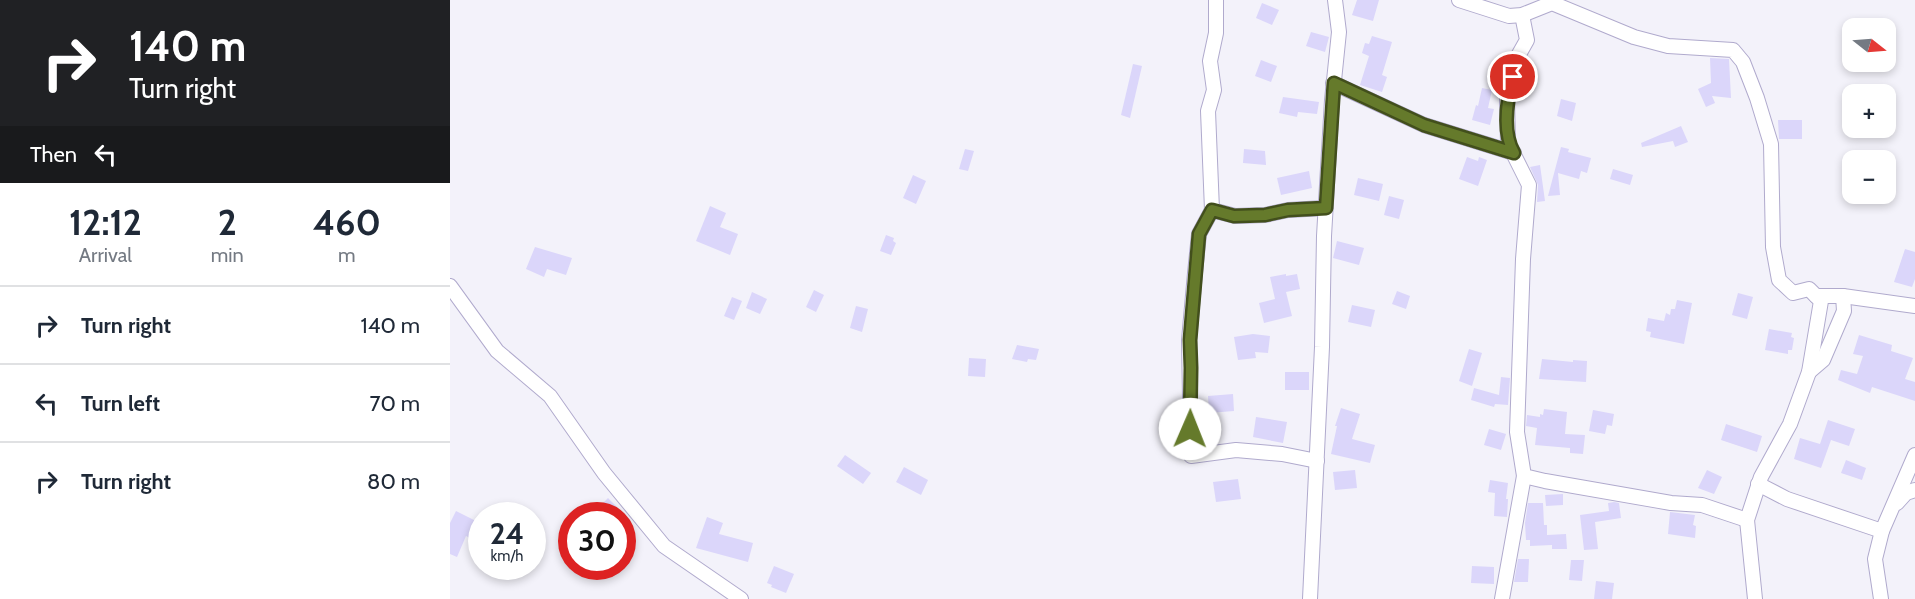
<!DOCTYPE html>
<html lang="en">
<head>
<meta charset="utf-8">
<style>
  :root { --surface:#fff; --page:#f6f6f7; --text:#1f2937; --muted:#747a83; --line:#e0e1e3 }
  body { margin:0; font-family:Cabin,sans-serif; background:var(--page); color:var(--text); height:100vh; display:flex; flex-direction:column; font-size:22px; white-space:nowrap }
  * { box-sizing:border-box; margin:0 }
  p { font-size:20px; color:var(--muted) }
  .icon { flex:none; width:33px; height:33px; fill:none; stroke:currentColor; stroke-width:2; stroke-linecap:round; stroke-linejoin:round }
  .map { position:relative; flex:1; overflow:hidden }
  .panel { display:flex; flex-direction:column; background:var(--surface); width:450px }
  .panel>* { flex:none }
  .banner { background:#202124; color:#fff; overflow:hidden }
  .needle { width:39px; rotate:107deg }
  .buttons { position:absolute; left:1392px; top:18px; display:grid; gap:12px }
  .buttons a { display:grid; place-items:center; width:54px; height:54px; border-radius:12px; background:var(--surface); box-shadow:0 3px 9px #0003; font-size:30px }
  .speed { position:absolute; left:18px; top:502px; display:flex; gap:12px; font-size:30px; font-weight:700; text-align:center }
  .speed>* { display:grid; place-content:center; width:78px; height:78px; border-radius:50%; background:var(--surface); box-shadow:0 3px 9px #0003; line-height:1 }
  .speed small { font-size:15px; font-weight:400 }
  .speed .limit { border:9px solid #d22; background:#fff; color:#111 }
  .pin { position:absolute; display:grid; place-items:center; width:51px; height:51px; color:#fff; margin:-26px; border:3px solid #fff; border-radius:50%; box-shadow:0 2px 6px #0007 }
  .me { position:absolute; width:66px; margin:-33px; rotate:1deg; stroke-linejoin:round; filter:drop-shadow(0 0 4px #0008) }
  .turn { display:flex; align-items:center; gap:21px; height:126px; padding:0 30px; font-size:27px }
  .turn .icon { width:78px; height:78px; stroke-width:2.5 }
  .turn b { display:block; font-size:42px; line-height:51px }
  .then { display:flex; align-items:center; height:57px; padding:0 30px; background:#0003; gap:12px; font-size:22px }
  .eta { display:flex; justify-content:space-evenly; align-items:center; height:102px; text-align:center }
  .eta b { font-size:36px; font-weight:800; line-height:42px }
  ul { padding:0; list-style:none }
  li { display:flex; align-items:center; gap:18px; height:78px; padding:0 30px; border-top:2px solid var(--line) }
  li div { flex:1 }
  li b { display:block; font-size:22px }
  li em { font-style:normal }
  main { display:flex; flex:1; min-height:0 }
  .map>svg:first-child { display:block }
</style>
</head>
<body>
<main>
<section class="panel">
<div class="banner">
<div class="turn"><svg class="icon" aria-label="right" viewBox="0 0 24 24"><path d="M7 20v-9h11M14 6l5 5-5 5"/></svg><div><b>140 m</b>Turn right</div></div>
<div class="then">Then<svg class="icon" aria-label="left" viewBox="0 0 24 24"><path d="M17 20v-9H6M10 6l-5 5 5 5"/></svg></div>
</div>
<div class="eta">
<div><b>12:12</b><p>Arrival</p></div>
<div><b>2</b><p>min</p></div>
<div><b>460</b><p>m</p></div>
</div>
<ul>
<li><svg class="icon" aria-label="right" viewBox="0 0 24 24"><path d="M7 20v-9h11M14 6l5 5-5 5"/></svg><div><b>Turn right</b></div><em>140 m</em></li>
<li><svg class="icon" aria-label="left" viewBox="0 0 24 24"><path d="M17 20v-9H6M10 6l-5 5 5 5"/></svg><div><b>Turn left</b></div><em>70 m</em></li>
<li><svg class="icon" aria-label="right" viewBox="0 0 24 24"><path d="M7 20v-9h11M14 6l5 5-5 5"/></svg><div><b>Turn right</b></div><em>80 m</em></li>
</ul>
</section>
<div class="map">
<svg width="1465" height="599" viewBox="0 0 1465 599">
  <rect width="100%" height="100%" fill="#f3f2fa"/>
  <g fill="#dbd6fa">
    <path d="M907,0H929L923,21L902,15Z"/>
    <path d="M812,3L829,10L822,25L806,18Z"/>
    <path d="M861,32L879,37L875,52L856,46Z"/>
    <path d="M922,36L942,42L932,75L937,77L932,92L910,85L919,56L912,53L915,43L919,44Z"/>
    <path d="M1260,58L1279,59L1281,98L1262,96L1265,103L1256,107L1248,89L1261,83Z"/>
    <path d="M811,60L827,66L821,82L805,76Z"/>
    <path d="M683,64L692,66L680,118L671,115Z"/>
    <path d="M1032,88L1042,90L1038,108L1044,109L1040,125L1022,120L1026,105L1028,106Z"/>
    <path d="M833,97L869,102L867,114L848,112L847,117L829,113Z"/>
    <path d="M1111,99L1126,103L1122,121L1107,116Z"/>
    <path d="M1328,120H1352V139H1329Z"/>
    <path d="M1231,126L1238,142L1225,147L1223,141L1192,147L1191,143Z"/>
    <path d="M1111,147L1119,149L1118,152L1141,158L1137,173L1131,171L1129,179L1108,173L1110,195L1098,196Z"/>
    <path d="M515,149L524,151L518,171L509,169Z"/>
    <path d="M794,149L815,151L816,165L793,163Z"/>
    <path d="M1017,157L1028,161L1029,157L1037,160L1028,186L1009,179Z"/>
    <path d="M1090,165L1095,201L1087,202L1088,185L1080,167Z"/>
    <path d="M1163,169L1183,175L1180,185L1160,179Z"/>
    <path d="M859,171L862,188L831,195L827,178Z"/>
    <path d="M463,175L476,181L466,204L453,198Z"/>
    <path d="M908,178L933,184L929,201L904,195Z"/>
    <path d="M939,196L954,200L949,219L934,215Z"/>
    <path d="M260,206L276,213L270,227L288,234L280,255L246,241Z"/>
    <path d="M436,235L444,238L443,241L446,243L441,255L430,251Z"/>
    <path d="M887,241L914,248L909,265L883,258Z"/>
    <path d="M85,247L122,258L116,275L97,269L94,277L76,269Z"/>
    <path d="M1455,249L1465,252V279L1462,287L1444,282Z"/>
    <path d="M836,274V276L847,274L850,289L836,292L842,316L814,323L809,303L825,299L820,277Z"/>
    <path d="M364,290L374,295L366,312L356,307Z"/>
    <path d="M947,291L960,296L956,309L942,304Z"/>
    <path d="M302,292L317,299L310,314L296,308Z"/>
    <path d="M1288,293L1303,297L1297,319L1282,315Z"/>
    <path d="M282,297L292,301L284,320L274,316Z"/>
    <path d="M1227,300L1242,303L1234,344L1200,337L1201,332L1196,331L1198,318L1214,321L1216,313L1220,315L1221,309H1225Z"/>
    <path d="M902,305L925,310L921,327L898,322Z"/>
    <path d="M406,306L418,309L412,332L400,328Z"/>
    <path d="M1319,329L1342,333L1341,337L1344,338L1342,350H1338V354L1315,350Z"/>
    <path d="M803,334L820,336L818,353L805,352L806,358L788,360L784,337Z"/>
    <path d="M1409,335L1442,345L1441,351L1463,358L1455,379L1465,382V401L1422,387L1420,393L1388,380L1391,370L1407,374L1413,356L1403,354Z"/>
    <path d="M567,345L589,349L586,360L578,359L577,362L562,359Z"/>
    <path d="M1019,349L1032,353L1022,386L1009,381Z"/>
    <path d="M519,358L536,359L535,377L518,376Z"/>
    <path d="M1092,359L1123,362V360L1137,361L1136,382L1089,379Z"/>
    <rect x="835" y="372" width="24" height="18"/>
    <path d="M1051,377L1060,378L1058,405L1045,404L1044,407L1021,400L1024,388L1049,395Z"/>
    <path d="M783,394L784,411L759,413L758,396Z"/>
    <path d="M891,408L910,414L902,439L925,445L920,463L881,454L887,426H885Z"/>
    <path d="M1094,409L1117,412L1115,434L1135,435L1133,454L1120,453V448L1085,445L1087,428L1076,426L1077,415L1090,417V414L1093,415Z"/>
    <path d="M1143,410L1164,414L1162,426L1157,425L1155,434L1139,431Z"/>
    <path d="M806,417L837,422L833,443L803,437Z"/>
    <path d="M1378,420L1405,429L1399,446L1381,440L1371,468L1344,459L1350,438L1370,444Z"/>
    <path d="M1276,424L1312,436L1307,452L1271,440Z"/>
    <path d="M1039,429L1056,434L1051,450L1034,445Z"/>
    <path d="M395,455L421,473L413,484L387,466Z"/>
    <path d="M1396,460L1416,468L1412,480L1391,473Z"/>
    <path d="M454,467L478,480L471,495L446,482Z"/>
    <path d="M905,470L907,488L885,490L883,472Z"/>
    <path d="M1257,470L1272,477L1264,494L1248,488Z"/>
    <path d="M788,479L791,499L766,502L763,482Z"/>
    <path d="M1040,480L1058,483L1056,499H1058L1057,517L1044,516L1045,493L1038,492Z"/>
    <path d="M1113,494V505L1096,506L1095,495Z"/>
    <path d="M158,498L169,509L167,511L172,516H158L149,507Z"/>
    <path d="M1164,502L1169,503L1171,518L1145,522L1148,549L1134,550L1130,515L1159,511L1158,503Z"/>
    <path d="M1078,503H1093L1094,525H1097V535L1116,534L1117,549H1102V545L1080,546V540H1076L1075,523Z"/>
    <path d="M6,511L28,522L20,538L16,536L7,557L0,554V523Z"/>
    <path d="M1220,512L1245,515L1243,525L1246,526L1245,538L1218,534Z"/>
    <path d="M257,517L273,523L269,534L303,543L298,562L246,548Z"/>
    <path d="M1068,559H1079L1078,582H1064Z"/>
    <path d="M1121,560H1134L1132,581L1119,580Z"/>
    <path d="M324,566L344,574L336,593L321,587L322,585L317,583Z"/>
    <path d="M1022,566L1044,567V584L1021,583Z"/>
    <path d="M1146,581L1164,583L1162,599H1144Z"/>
  </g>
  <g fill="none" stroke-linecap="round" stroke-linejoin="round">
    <g stroke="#b0aacd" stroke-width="16">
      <g id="minor">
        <path d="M1009,0L1059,16L1072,15L1102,3L1184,37L1218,46L1283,50L1293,62L1307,98L1321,144L1323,247L1329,280L1343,293L1359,289L1371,301L1359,372L1340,424L1311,477L1297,520L1305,599"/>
        <path d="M1072,15L1077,40L1068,56L1057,98L1058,143L1079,185L1073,259L1067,432L1074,476L1095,481L1221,503L1252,505L1297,520"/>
        <path d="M883,83L974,125L1064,153"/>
        <path d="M762,210L758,111L764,90L760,61L766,33V0"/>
        <path d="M0,286L47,351L100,396L154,473L214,546L291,599"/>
        <path d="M1366,296H1393L1465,306"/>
        <path d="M1359,372L1373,360L1394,311L1393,296"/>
        <path d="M867,461L832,454L786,450L741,456L739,340L745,273L749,234L762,210L785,216L815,215L838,210L875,208"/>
        <path d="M1308,484L1337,499L1432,531"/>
        <path d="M1447,503L1456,493L1465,490"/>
        <path d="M860,599L872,347L874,236L882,100L889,32L885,0"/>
        <path d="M1052,599L1074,476"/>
        <path d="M1431,599L1425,559L1432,531L1465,455"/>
      </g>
    </g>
    <use href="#minor" stroke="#fff" stroke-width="14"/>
  </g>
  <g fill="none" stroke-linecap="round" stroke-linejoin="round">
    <g stroke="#424f1c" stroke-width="15">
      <path id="route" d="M740,429L741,368L740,340L749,234L762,210L784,216L815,215L838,210L876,208L884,83L974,125L1064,153C1052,132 1057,100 1063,77"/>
    </g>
    <use href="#route" stroke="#657a2b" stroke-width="10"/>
  </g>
</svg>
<div class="buttons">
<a><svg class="needle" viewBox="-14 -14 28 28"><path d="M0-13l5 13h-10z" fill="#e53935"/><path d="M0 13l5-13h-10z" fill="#747a83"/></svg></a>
<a>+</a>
<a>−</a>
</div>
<div class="speed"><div>24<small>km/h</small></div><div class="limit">30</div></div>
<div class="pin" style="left:1063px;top:77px;background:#d93025"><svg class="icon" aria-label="arrive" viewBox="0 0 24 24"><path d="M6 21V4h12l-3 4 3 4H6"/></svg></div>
<svg class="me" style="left:740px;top:429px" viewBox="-20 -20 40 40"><circle r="19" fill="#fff"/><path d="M0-13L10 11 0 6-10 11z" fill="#657a2b"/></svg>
</div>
</main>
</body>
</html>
